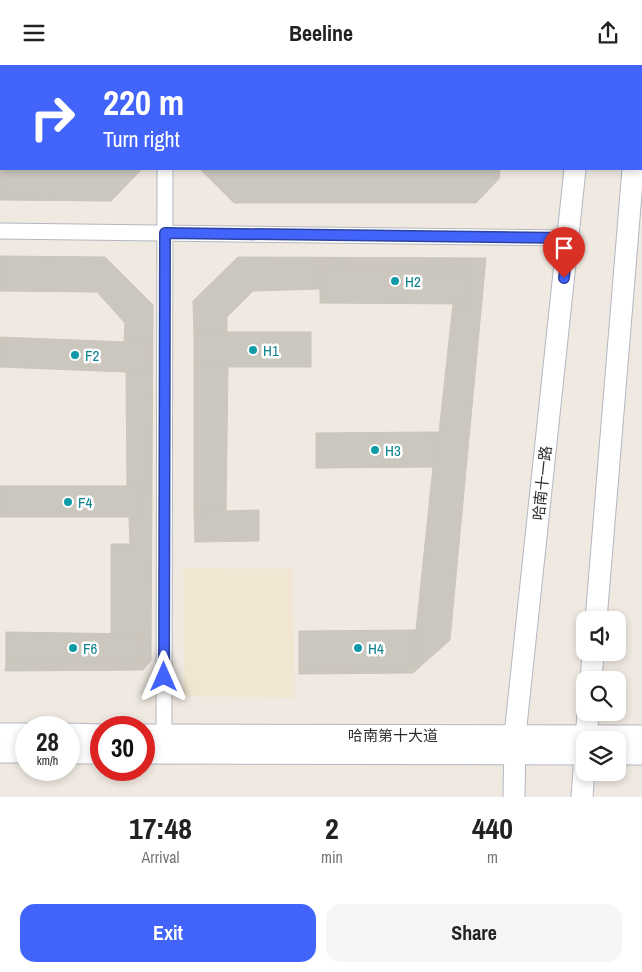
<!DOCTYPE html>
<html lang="en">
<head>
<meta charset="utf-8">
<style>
  :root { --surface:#fff; --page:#f6f6f6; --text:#222; --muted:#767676; --accent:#4264fb }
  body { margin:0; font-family:"Archivo Narrow","Noto Sans SC",sans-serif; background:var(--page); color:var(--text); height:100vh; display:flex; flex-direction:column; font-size:19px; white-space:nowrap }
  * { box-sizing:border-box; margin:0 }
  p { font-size:16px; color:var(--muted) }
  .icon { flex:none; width:28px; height:28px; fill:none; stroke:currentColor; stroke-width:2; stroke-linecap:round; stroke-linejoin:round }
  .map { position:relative; height:732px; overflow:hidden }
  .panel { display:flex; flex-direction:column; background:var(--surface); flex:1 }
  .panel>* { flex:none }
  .hud { position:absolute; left:0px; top:0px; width:642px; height:105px; box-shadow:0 2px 8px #0003; background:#4264fb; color:#fff; overflow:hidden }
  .tools { position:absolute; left:576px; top:546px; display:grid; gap:10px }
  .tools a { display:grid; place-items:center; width:50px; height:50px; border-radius:10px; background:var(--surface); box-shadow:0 2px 8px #0003; font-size:25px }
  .speed { position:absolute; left:15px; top:651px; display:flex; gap:10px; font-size:25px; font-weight:700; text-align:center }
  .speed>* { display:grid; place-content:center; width:65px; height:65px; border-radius:50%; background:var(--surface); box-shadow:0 2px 8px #0003; line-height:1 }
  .speed small { font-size:12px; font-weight:400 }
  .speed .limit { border:8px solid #d22; background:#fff; color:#111 }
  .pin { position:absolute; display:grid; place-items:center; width:42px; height:42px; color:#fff; margin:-51px -21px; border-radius:50% 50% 50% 0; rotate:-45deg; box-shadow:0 0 5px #0007 }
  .pin .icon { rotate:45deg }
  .me { position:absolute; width:55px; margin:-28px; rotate:0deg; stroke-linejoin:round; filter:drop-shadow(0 0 4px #0008) }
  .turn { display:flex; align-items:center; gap:18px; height:105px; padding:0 20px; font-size:22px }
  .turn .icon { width:65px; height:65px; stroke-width:2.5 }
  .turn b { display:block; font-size:35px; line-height:42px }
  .eta { display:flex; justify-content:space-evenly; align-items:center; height:85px; text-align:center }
  .eta b { font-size:30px; font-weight:700; line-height:35px }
  .primary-button { display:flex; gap:10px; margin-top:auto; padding:10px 20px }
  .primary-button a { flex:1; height:58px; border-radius:15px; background:var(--accent); color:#fff; font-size:20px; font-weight:700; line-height:58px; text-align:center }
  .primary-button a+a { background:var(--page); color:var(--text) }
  header { display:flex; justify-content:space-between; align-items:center; height:65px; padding:0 20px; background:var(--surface); font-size:22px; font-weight:700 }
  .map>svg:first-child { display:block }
</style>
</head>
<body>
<header><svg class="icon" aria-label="menu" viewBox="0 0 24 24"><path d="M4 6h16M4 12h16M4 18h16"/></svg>Beeline<svg class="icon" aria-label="share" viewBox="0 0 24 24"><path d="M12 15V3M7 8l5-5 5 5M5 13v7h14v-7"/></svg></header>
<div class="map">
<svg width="642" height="732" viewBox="0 0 642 732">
  <rect width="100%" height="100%" fill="#efe9e1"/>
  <path fill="#f0e6d1" d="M183,503L292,504L295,633L184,631Z"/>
  <g fill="#cbc7bf" stroke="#cbc5ba">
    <path d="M0,102L1,104H142L111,136L0,135Z"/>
    <path d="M200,104H500L499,114L476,138H234Z"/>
    <path d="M0,191L105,192L153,240L151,595L143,605L5,606L6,597L140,598L141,569L111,568V479H130L129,452H137V421H127L126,307L150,308L151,278L124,277L125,258L97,227L0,226Z"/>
    <path d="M238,192L486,193L450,575L413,608L299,609V601L416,600V565L433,402V367H439L453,239H470V207L320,206V224L253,226L227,252V267H194L193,236Z"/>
    <path d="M320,206L470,207V239L320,238Z"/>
    <rect x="194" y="267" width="117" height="35"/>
    <path d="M0,272L151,278L150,308L0,302Z"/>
    <path d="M194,302H228L226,446L194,447Z"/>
    <path d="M433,367V402L316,403V368Z"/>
    <rect x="0" y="421" width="137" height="31"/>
    <path d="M259,445V476L195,477L194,447Z"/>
    <path d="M416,565V600L299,601V566Z"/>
    <path d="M6,567L141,569L140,598L6,597Z"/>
  </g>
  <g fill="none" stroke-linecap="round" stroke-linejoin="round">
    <g stroke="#b4b7c1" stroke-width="17">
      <g id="street">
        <path d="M166,1V0"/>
        <path d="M0,166L568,173"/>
        <path d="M164,670L165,104"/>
      </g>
    </g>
    <g stroke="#b4b7c1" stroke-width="23">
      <g id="secondary">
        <path d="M586,1V0"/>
        <path d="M641,19L642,12"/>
        <path d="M596,555L633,104"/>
        <path d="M591,615L593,588"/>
        <path d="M0,669H26"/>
        <path d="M69,669L101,670"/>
        <path d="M144,670L642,671"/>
        <path d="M586,675L588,648"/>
        <path d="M0,687H26"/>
        <path d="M69,688H101"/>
        <path d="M144,688L585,689"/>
        <path d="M618,689H642"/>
        <path d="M514,732L515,670L575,104"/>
        <path d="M582,732L585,692"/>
      </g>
    </g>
    <use href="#street" stroke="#fff" stroke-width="15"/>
    <use href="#secondary" stroke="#fff" stroke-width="21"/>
  </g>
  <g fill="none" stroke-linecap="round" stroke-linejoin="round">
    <g stroke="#2b41a3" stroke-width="12">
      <path id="route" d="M164,612L165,168L568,173L564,213"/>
    </g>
    <use href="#route" stroke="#4264fb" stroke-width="9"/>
  </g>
  <g fill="#0f9aa8" stroke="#fff" stroke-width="2">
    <circle cx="395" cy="216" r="5"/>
    <circle cx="253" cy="285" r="5"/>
    <circle cx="75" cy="290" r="5"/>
    <circle cx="375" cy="385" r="5"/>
    <circle cx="68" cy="437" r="5"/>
    <circle cx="73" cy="583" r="5"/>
    <circle cx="358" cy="583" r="5"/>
  </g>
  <g text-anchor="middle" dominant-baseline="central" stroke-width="5" stroke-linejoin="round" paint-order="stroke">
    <g font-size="15" fill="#0d838f" stroke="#fff" text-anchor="start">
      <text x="405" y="216">H2</text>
      <text x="263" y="285">H1</text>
      <text x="85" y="290">F2</text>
      <text x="385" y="385">H3</text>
      <text x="78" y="437">F4</text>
      <text x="83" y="583">F6</text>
      <text x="368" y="583">H4</text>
    </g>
    <g font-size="15" fill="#2e2e2e" stroke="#fff">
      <text transform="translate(542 418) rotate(-84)">哈南十一路</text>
      <text x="393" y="670">哈南第十大道</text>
    </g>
  </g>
</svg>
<div class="tools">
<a><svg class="icon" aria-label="sound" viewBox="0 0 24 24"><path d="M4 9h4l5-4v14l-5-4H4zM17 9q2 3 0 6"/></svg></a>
<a><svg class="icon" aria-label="search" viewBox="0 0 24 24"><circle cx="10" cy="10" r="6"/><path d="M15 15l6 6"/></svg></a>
<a><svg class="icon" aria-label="layers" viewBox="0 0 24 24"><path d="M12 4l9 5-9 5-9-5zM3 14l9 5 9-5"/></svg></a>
</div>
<div class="speed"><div>28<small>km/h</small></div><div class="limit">30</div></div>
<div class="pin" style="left:564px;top:213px;background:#d93025"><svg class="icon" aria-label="arrive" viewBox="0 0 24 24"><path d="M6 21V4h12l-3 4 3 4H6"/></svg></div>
<svg class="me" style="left:164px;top:612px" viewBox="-20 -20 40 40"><path d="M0-17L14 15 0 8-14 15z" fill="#4264fb" stroke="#fff" stroke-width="4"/></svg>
<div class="hud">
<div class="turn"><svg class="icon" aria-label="right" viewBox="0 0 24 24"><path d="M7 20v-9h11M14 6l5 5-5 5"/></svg><div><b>220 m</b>Turn right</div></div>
</div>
</div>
<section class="panel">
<div class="eta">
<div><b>17:48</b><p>Arrival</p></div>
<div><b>2</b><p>min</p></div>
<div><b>440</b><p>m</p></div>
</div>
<div class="primary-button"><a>Exit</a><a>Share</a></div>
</section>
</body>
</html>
